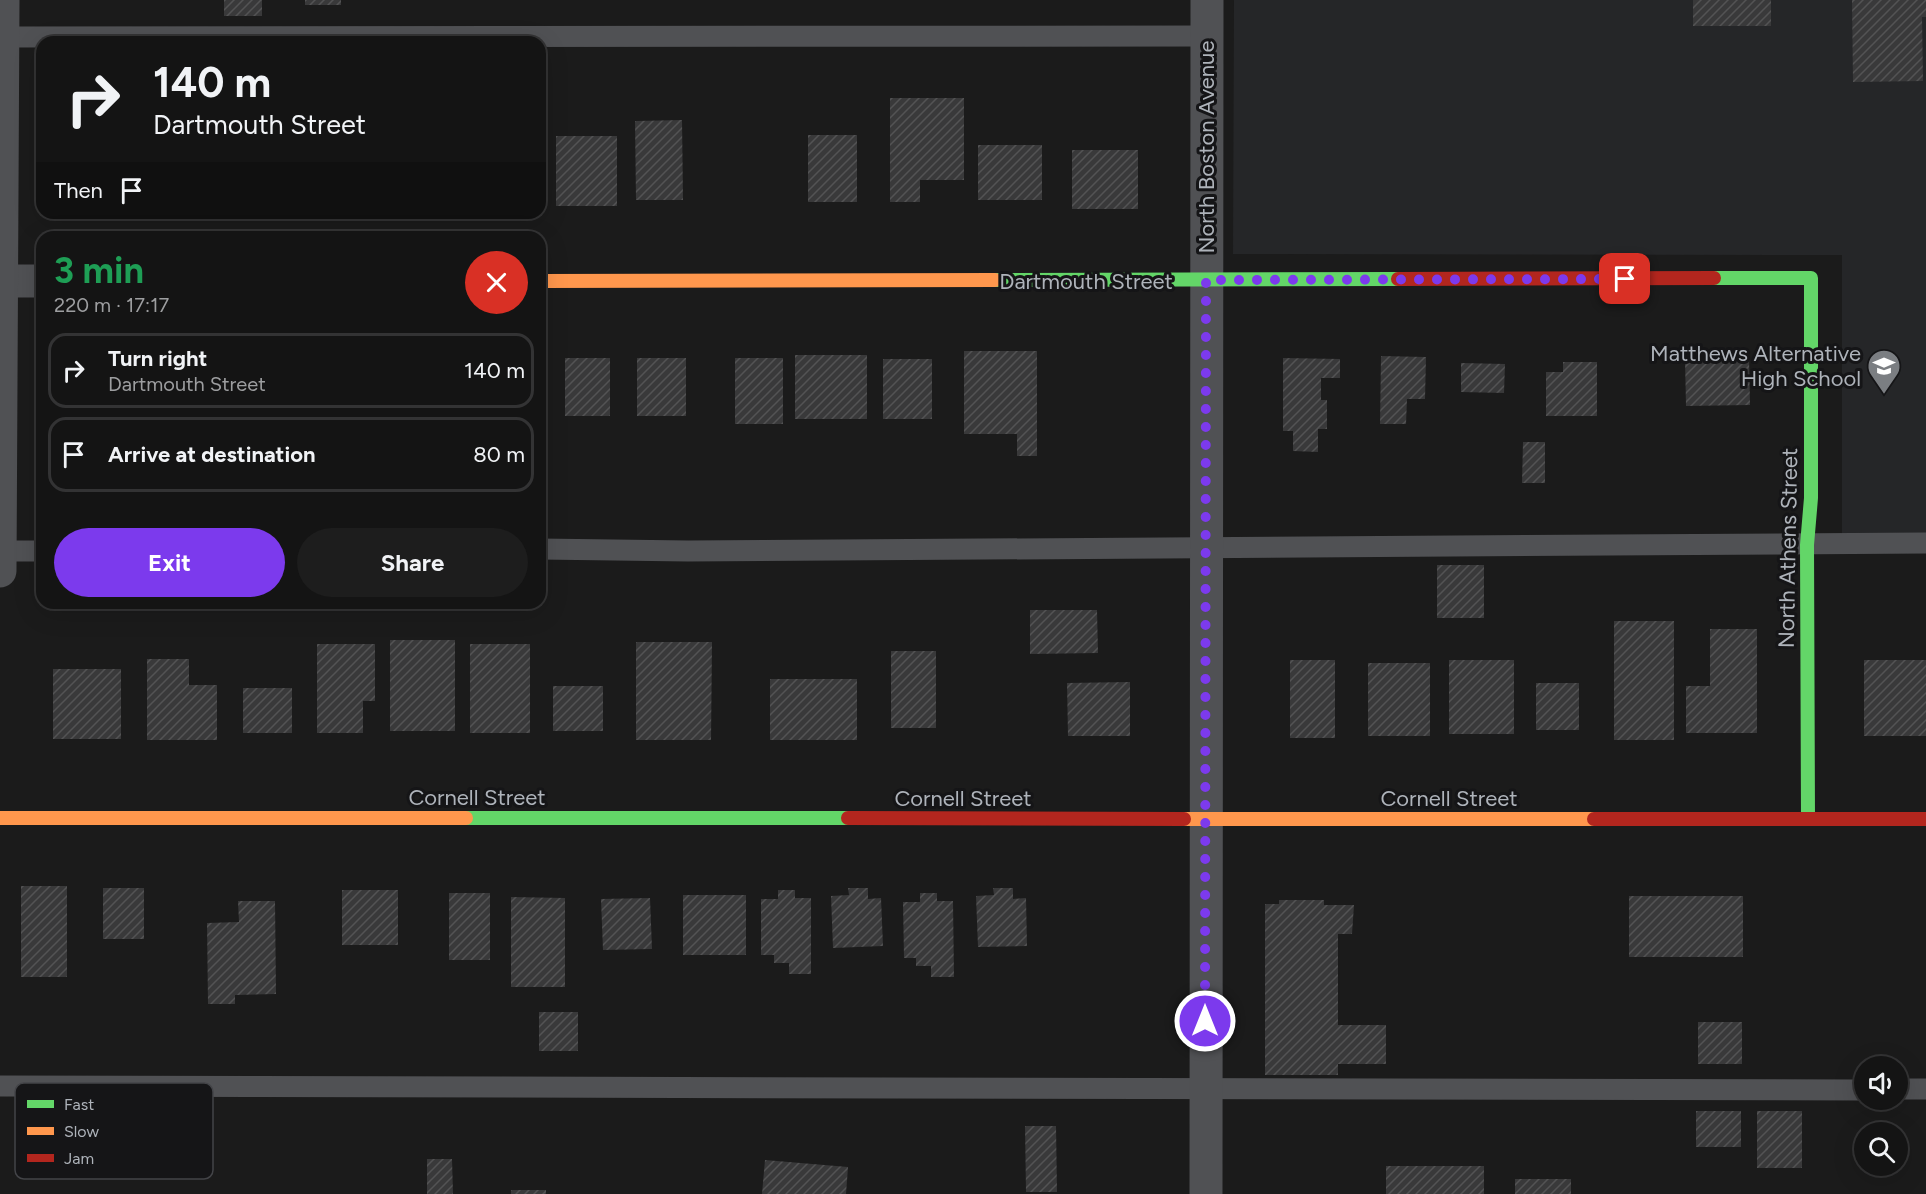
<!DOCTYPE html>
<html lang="en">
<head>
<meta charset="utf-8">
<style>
  :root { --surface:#141414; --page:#1d1d1d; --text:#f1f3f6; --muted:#9d9ea0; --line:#333334; --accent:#7c3aed }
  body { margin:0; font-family:Figtree,sans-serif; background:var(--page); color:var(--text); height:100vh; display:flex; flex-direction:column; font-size:22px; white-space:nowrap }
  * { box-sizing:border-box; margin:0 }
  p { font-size:20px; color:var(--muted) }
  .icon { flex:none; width:33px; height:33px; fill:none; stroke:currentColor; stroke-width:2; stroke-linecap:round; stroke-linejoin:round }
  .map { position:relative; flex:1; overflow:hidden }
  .sheet { position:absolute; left:36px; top:231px; width:510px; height:378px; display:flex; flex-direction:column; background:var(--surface); border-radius:18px; box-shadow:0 6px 24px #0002,0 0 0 2px var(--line) }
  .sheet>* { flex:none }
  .hud { position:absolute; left:36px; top:36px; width:510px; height:183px; border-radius:18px; box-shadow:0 6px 24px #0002,0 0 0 2px var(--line); background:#141414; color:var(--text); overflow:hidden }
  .buttons { position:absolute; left:1854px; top:1056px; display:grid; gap:12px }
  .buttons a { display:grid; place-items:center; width:54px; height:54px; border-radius:50%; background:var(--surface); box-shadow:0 6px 24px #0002,0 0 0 2px var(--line); font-size:30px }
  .pin { position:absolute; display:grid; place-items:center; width:51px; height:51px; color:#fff; margin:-26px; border-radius:12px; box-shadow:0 3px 9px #0006 }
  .me { position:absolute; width:66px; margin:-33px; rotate:0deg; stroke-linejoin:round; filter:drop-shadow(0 0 4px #0008) }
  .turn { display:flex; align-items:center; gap:21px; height:126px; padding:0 18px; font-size:27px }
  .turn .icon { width:78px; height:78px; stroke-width:2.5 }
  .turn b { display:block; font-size:42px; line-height:51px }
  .then { display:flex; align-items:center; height:57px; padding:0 18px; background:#0003; gap:12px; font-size:22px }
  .round { display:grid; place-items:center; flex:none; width:63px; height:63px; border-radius:32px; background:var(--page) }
  .summary { display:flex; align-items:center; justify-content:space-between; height:102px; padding:0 18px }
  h1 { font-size:36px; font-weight:700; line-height:45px; color:#1e9e55 }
  .action { display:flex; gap:12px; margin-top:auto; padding:12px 18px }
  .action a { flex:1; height:69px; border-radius:36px; background:var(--accent); color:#fff; font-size:24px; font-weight:700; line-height:69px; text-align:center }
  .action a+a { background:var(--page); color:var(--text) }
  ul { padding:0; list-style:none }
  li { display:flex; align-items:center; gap:18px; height:75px; margin:0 12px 9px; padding:0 6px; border:3px solid var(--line); border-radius:18px }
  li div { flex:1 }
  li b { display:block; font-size:22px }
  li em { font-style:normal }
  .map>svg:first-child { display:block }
</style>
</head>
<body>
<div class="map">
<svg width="1926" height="1194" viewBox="0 0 1926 1194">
  <defs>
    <pattern id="building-hatch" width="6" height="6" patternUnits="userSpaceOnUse" patternTransform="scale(1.5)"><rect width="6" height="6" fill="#39393a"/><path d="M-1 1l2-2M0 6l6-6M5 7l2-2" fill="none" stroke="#535354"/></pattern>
  </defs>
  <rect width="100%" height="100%" fill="#1b1b1b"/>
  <path fill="#252628" d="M1234,0H1926V534L1842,537V255L1233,254Z"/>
  <g fill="url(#building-hatch)">
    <rect x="224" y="0" width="38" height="16"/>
    <rect x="305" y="0" width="36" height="5"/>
    <rect x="1693" y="0" width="78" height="26"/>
    <path d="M1852,0H1926V17H1922L1923,81L1853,82Z"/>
    <path d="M890,98H964V180H920V202H890Z"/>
    <path d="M682,120L683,200H636L635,121Z"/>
    <rect x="808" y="135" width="49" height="67"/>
    <rect x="556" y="136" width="61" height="70"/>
    <rect x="978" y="145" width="64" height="55"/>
    <rect x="1072" y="150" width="66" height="59"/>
    <path d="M964,351H1037V456H1017V434H964Z"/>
    <rect x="795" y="355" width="72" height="64"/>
    <path d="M1381,356L1426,357L1425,399H1407L1406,424H1380Z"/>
    <rect x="565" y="358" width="45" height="58"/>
    <rect x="637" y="358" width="49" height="58"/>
    <rect x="735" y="358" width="48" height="66"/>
    <path d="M1283,358L1340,359V378H1321V400H1327V429H1318V452L1293,451V431H1283Z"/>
    <path d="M1749,358L1750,405L1686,406L1685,359Z"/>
    <rect x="883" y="359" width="49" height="60"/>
    <path d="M1563,362H1597V416H1546V372H1563Z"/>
    <path d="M1461,363L1505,364L1504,393L1461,392Z"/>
    <path d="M1523,442H1545V483H1522Z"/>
    <rect x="1437" y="565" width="47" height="53"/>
    <path d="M1030,610H1097L1098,653L1030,654Z"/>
    <rect x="1614" y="621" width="60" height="119"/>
    <path d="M1710,629H1757V733H1686V686H1710Z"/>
    <rect x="390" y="640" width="65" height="91"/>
    <path d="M636,642H712L711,740H636Z"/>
    <path d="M317,644H375V701H363V733H317Z"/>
    <rect x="470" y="644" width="60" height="89"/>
    <rect x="891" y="651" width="45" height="77"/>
    <path d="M147,659H189V685H217V740H147Z"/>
    <rect x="1290" y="660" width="45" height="78"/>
    <rect x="1449" y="660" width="65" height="74"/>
    <rect x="1864" y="660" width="62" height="76"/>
    <rect x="1368" y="663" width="62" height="73"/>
    <rect x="53" y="669" width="68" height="70"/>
    <rect x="770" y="679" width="87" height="61"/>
    <path d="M1130,682V736H1068L1067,683Z"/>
    <rect x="1536" y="683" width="43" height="47"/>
    <rect x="553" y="686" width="50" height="45"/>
    <rect x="243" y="688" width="49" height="45"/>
    <rect x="21" y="886" width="46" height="91"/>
    <rect x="103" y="888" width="41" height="51"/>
    <path d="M848,888H868V899L881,898L883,946L833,948L831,896L849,895Z"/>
    <path d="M993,888H1013V899L1026,898L1027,946L978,947L976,896L994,895Z"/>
    <rect x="342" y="890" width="56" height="55"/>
    <path d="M778,890H795V898H811V974H789V963H774V955H761V899H778Z"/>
    <rect x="449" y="893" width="41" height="67"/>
    <path d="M920,893H937V901H953L954,977H931V966H916V958H904L903,902H920Z"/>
    <rect x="683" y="895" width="63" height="60"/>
    <rect x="1629" y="896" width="114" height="61"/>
    <path d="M511,897L565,898V987H511Z"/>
    <path d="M650,898L652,949L603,950L601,899Z"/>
    <path d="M1279,900H1324V905H1354L1352,934H1338V1025H1386V1064H1338V1075H1265V904H1279Z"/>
    <path d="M238,901H275L276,994L235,995V1004H208L207,923L239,922Z"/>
    <rect x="539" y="1012" width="39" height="39"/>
    <rect x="1698" y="1022" width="44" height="42"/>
    <rect x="1696" y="1111" width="45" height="36"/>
    <rect x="1757" y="1111" width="45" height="57"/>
    <path d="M1025,1126H1056L1057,1192H1026Z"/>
    <path d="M427,1159H452L453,1194H427Z"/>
    <path d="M765,1160L848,1167L846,1194H762Z"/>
    <rect x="1386" y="1166" width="98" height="28"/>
    <rect x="1515" y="1179" width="56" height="15"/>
    <rect x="511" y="1190" width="35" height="4"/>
  </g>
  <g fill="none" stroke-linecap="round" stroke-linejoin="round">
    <g stroke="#505154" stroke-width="21">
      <path d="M0,37L1207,36"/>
      <path d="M540,549L688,551L1926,543"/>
      <path d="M0,551H42"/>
      <path d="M0,1086L1864,1090"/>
      <path d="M1898,1089H1926"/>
    </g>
    <g stroke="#505154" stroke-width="33">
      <path d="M0,281H42"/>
      <path d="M0,571L3,0"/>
      <path d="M1206,1194L1207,0"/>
    </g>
    <g stroke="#63d668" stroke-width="14">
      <path d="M1714,278H1811V498L1807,545L1808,819"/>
      <path d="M995,280L1398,279"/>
      <path d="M466,818H848"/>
    </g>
    <g stroke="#ff974d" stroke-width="14">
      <path d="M540,281L995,280"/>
      <path d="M0,818H466"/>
      <path d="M1184,819H1594"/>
    </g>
    <g stroke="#b3261e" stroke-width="14">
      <path d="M1398,279L1714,278"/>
      <path d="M848,818L1184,819"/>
      <path d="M1594,819H1926"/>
    </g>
  </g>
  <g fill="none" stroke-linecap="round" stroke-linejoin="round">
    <path stroke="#7c3aed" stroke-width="10" stroke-dasharray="0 18" d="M1205,1021L1206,280L1625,279"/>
  </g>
  <defs>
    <g id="school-pin" transform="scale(1.725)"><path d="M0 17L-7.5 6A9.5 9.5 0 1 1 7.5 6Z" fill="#7b7e82" stroke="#151517"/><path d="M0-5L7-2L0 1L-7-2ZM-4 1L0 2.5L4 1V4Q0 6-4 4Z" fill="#fff"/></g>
  </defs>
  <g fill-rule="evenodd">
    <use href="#school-pin" x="1884" y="366"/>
  </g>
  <g text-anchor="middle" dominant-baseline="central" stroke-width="6" stroke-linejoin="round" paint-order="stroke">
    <g font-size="22" fill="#aeb3ba" stroke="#151517">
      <text transform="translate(1206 147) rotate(-90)">North Boston Avenue</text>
      <text x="1086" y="281">Dartmouth Street</text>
      <text transform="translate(1788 548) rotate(-89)">North Athens Street</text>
      <text x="477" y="797">Cornell Street</text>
      <text x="963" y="798">Cornell Street</text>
      <text x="1449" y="798">Cornell Street</text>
    </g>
    <g font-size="22" fill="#aeb3ba" stroke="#151517" text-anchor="end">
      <text x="1861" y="353">Matthews Alternative<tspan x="1861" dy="25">High School</tspan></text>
    </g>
  </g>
  <rect x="15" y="1083" width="198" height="96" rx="9" fill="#151517" stroke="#434448" stroke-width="1.5"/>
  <rect x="27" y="1100" width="27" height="8" fill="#63d668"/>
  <rect x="27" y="1127" width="27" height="8" fill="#ff974d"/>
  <rect x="27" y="1154" width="27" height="8" fill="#b3261e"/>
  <g font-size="16" fill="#aeb3ba">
    <text x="64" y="1110">Fast</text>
    <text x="64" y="1137">Slow</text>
    <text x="64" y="1164">Jam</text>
  </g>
</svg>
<div class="buttons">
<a><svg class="icon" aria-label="sound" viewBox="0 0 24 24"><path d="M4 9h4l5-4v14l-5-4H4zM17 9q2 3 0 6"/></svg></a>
<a><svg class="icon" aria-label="search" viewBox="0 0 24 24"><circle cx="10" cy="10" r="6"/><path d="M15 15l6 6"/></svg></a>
</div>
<div class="pin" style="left:1625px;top:279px;background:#d93025"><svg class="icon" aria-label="arrive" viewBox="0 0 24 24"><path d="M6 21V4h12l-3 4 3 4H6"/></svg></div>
<svg class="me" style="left:1205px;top:1021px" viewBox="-20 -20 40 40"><circle r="17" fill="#7c3aed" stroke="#fff" stroke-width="3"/><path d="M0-11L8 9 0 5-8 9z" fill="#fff"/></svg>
<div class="hud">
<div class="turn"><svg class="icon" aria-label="right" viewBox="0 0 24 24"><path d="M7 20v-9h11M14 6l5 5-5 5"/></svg><div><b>140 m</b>Dartmouth Street</div></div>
<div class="then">Then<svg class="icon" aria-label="arrive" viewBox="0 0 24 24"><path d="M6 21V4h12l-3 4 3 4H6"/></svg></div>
</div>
<section class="sheet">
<div class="summary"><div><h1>3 min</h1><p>220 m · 17:17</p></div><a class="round" style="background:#d93025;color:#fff"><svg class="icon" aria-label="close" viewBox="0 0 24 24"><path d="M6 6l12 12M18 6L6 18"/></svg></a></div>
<ul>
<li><svg class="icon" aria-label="right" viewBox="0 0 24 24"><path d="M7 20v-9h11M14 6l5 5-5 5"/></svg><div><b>Turn right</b><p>Dartmouth Street</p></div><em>140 m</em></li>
<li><svg class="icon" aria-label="arrive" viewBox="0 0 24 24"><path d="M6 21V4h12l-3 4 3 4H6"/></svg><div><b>Arrive at destination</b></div><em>80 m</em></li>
</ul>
<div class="action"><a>Exit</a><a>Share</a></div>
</section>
</div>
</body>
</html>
